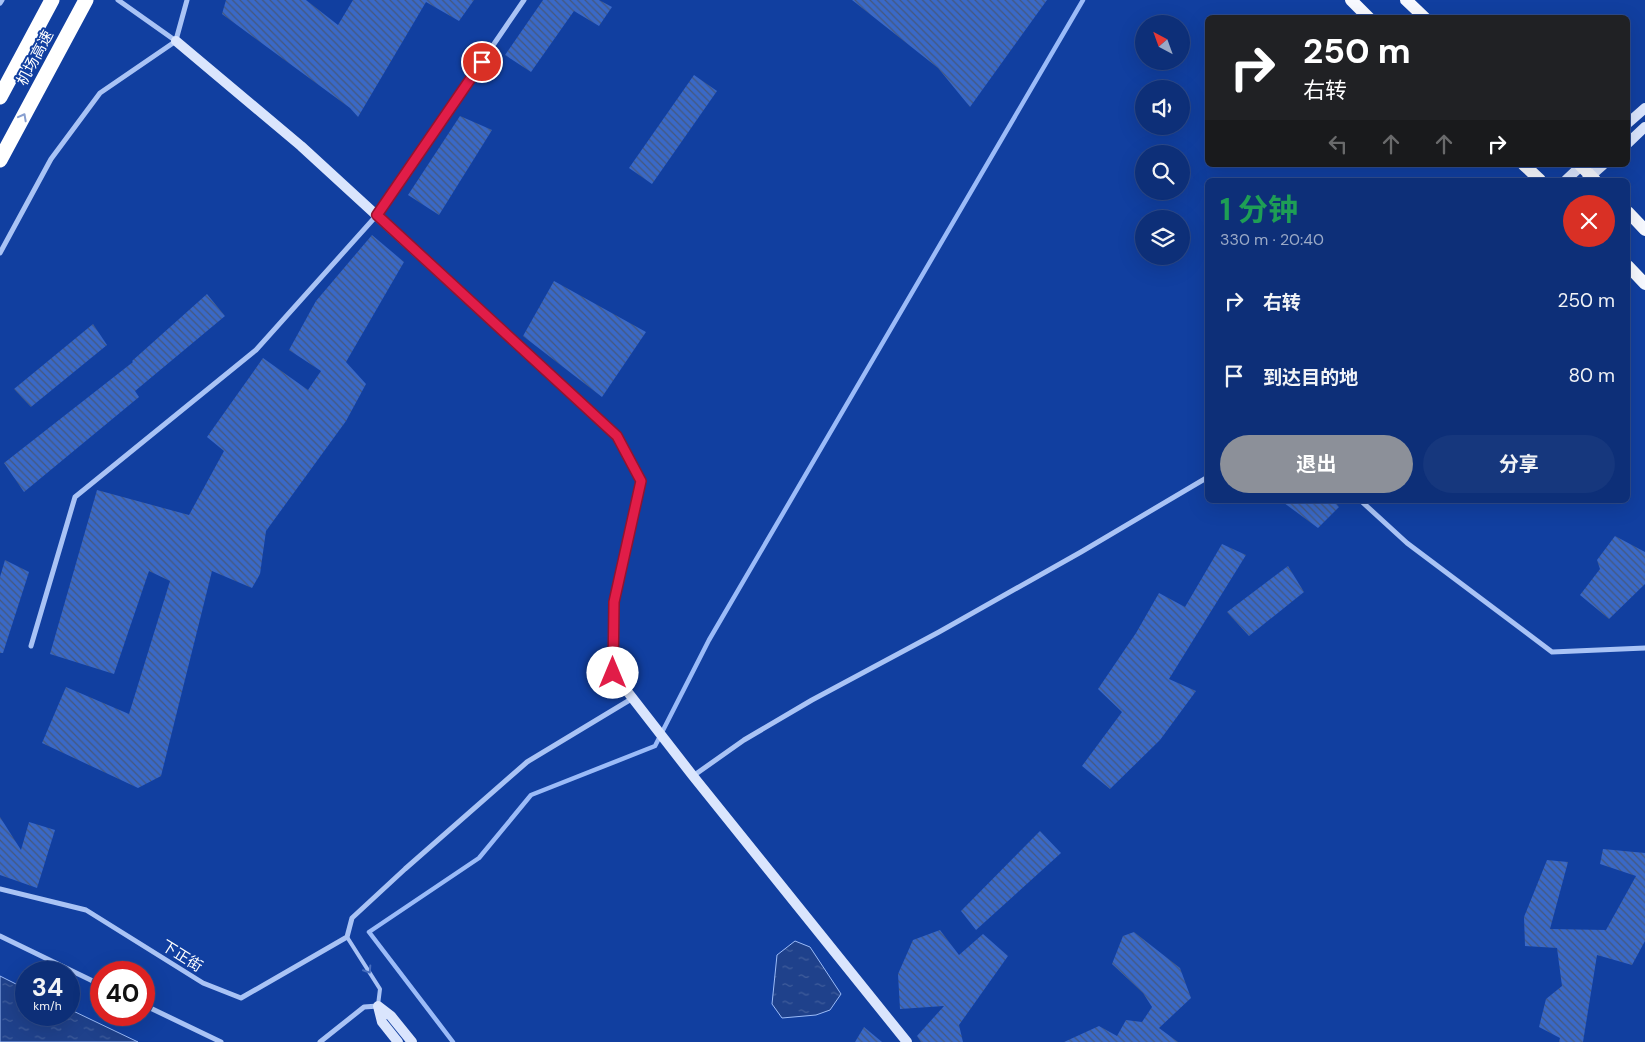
<!DOCTYPE html>
<html lang="zh">
<head>
<meta charset="utf-8">
<style>
  :root { --surface:#0d2f78; --page:#16377d; --text:#f1f3f6; --muted:#9aa9c6; --line:#2d4a8a; --accent:#8c9099 }
  body { margin:0; font-family:"DM Sans","Noto Sans SC",sans-serif; background:var(--page); color:var(--text); height:100vh; display:flex; flex-direction:column; font-size:19px; white-space:nowrap }
  * { box-sizing:border-box; margin:0 }
  p { font-size:16px; color:var(--muted) }
  .icon { flex:none; width:28px; height:28px; fill:none; stroke:currentColor; stroke-width:2; stroke-linecap:round; stroke-linejoin:round }
  .map { position:relative; flex:1; overflow:hidden }
  .drawer { position:absolute; left:1205px; top:178px; width:425px; height:325px; display:flex; flex-direction:column; background:var(--surface); border-radius:8px; box-shadow:0 5px 20px #0002,0 0 0 1px var(--line) }
  .drawer>* { flex:none }
  .guide { position:absolute; left:1205px; top:15px; width:425px; height:152px; border-radius:8px; box-shadow:0 5px 20px #0002,0 0 0 1px var(--line); background:#202124; color:#fff; overflow:hidden }
  .needle { width:32px; rotate:319deg }
  .fabs { position:absolute; left:1135px; top:15px; display:grid; gap:10px }
  .fabs a { display:grid; place-items:center; width:55px; height:55px; border-radius:50%; background:var(--surface); box-shadow:0 5px 20px #0002,0 0 0 1px var(--line); font-size:25px }
  .speed { position:absolute; left:15px; top:961px; display:flex; gap:10px; font-size:25px; font-weight:700; text-align:center }
  .speed>* { display:grid; place-content:center; width:65px; height:65px; border-radius:50%; background:var(--surface); box-shadow:0 5px 20px #0002,0 0 0 1px var(--line); line-height:1 }
  .speed small { font-size:12px; font-weight:400 }
  .speed .limit { border:8px solid #d22; background:#fff; color:#111 }
  .pin { position:absolute; display:grid; place-items:center; width:42px; height:42px; color:#fff; margin:-21px; border:2px solid #fff; border-radius:50%; box-shadow:0 1px 5px #0007 }
  .me { position:absolute; width:55px; margin:-28px; rotate:0deg; stroke-linejoin:round; filter:drop-shadow(0 0 4px #0008) }
  .turn { display:flex; align-items:center; gap:18px; height:105px; padding:0 15px; font-size:22px }
  .turn .icon { width:65px; height:65px; stroke-width:2.5 }
  .turn b { display:block; font-size:35px; line-height:42px }
  .lanes { display:flex; align-items:center; height:48px; padding:0 15px; background:#0003; justify-content:center; gap:25px; direction:ltr }
  .lanes .off { opacity:.35 }
  .round { display:grid; place-items:center; flex:none; width:52px; height:52px; border-radius:26px; background:var(--page) }
  .summary { display:flex; align-items:center; justify-content:space-between; height:85px; padding:0 15px }
  h1 { font-size:30px; font-weight:700; line-height:38px; color:#1e9e55 }
  .button { display:flex; gap:10px; margin-top:auto; padding:10px 15px }
  .button a { flex:1; height:58px; border-radius:30px; background:var(--accent); color:#fff; font-size:20px; font-weight:700; line-height:58px; text-align:center }
  .button a+a { background:var(--page); color:var(--text) }
  ul { padding:0; list-style:none }
  li { display:flex; align-items:center; gap:15px; height:75px; padding:0 15px }
  li div { flex:1 }
  li b { display:block; font-size:19px }
  li em { font-style:normal }
  .map>svg:first-child { display:block }
</style>
</head>
<body>
<div class="map">
<svg width="1645" height="1042" viewBox="0 0 1645 1042">
  <defs>
    <pattern id="water-ripples" width="26" height="14" patternUnits="userSpaceOnUse" patternTransform="scale(1.25)"><rect width="26" height="14" fill="#1f418b"/><path d="M2 4q2-2 4 0t4 0M15 11q2-2 4 0t4 0" fill="none" stroke="#415e9c"/></pattern>
    <pattern id="building-back-hatch" width="6" height="6" patternUnits="userSpaceOnUse" patternTransform="scale(1.25)"><rect width="6" height="6" fill="#3a69c7"/><path d="M-1 5l2 2M0 0l6 6M5-1l2 2" fill="none" stroke="#45587d"/></pattern>
  </defs>
  <rect width="100%" height="100%" fill="#113fa0"/>
  <g fill="url(#water-ripples)" stroke="#9bbbf8">
    <path d="M795,941L810,947L841,994L830,1010L816,1015L782,1018L772,1004L777,955Z"/>
    <path d="M0,976L26,989V1015H69V1009L138,1042H0Z"/>
  </g>
  <g fill="none" stroke-linecap="round" stroke-linejoin="round">
    <path stroke="#9bbbf8" stroke-width="4.5" d="M453,1042L369,932L479,858L531,795L655,746L709,640L1083,0"/>
  </g>
  <g fill="url(#building-back-hatch)">
    <path d="M226,0H306L338,25L353,0H474L459,21L426,2L358,117L350,108L222,14Z"/>
    <path d="M543,0H599L612,7L599,26L574,11L531,72L505,55Z"/>
    <path d="M852,0H1047L970,107L938,68Z"/>
    <path d="M694,75L717,91L652,184L629,168Z"/>
    <path d="M460,116L492,130L439,215L408,195Z"/>
    <path d="M372,235L404,262L346,362L366,384L346,421L266,531L260,574L252,588L212,571L161,776L138,788L42,743L66,687L129,714L170,581L149,571L114,674L50,654L97,490L189,515L224,451L207,437L263,358L308,390L321,371L289,350L316,301Z"/>
    <path d="M554,281L646,332L602,397L523,336Z"/>
    <path d="M207,294L225,316L135,391L139,397L24,492L4,463L133,362L132,361Z"/>
    <path d="M93,324L107,345L31,407L14,389Z"/>
    <path d="M1280,500H1333L1339,507L1318,528Z"/>
    <path d="M1615,536L1645,552V584L1609,619L1580,595L1600,569L1597,560Z"/>
    <path d="M1222,544L1246,555L1169,679L1196,691L1160,740L1110,789L1082,766L1122,712L1098,689L1136,633L1159,593L1185,607Z"/>
    <path d="M5,560L29,572L3,653H0V577Z"/>
    <path d="M1288,566L1304,592L1249,636L1227,612Z"/>
    <path d="M0,817L21,850L29,822L55,830L37,888L0,875Z"/>
    <path d="M1040,831L1061,853L976,930L961,911Z"/>
    <path d="M1603,849L1645,853V941L1632,965L1597,955L1583,1042H1559L1560,1038L1539,1027L1546,999L1562,986L1557,948L1525,946L1524,917L1547,860L1568,862L1550,929L1606,930L1636,876L1600,864Z"/>
    <path d="M940,930L959,955L983,934L1008,956L959,1025L963,1042H921L917,1036L944,1006L900,1009L898,974L913,940Z"/>
    <path d="M1134,932L1180,968L1191,998L1159,1028L1178,1042H1064L1099,1026L1117,1036L1126,1020L1142,1022L1152,1007L1143,993L1112,964L1123,936Z"/>
    <path d="M864,1027L882,1042H855Z"/>
  </g>
  <g fill="none" stroke-linecap="round" stroke-linejoin="round">
    <path stroke="#a9c3f5" stroke-width="4" d="M347,937L380,989L378,1005"/>
    <g stroke="#a9c3f5" stroke-width="5">
      <path d="M0,3L2,0"/>
      <path d="M176,40L187,0"/>
      <path d="M0,253L51,159L100,93L176,41L118,0"/>
      <path d="M1360,500L1407,543L1552,652L1645,648"/>
      <path d="M31,646L75,497L256,350L377,215L524,0"/>
      <path d="M693,776L744,740L812,700L939,632L1081,552L1208,477"/>
      <path d="M0,889L86,910L203,983L241,998L347,937L352,918L405,869L527,762L633,698"/>
      <path d="M0,936L101,985"/>
      <path d="M144,1005L221,1042"/>
      <path d="M320,1042L364,1007L378,1006"/>
    </g>
    <g stroke="#dae5fd" stroke-width="10">
      <path d="M176,41L301,146L617,436L641,481L614,602L613,673L693,776L907,1042"/>
      <path d="M1628,123L1645,108"/>
      <path d="M1628,143L1645,127"/>
      <path d="M1566,180L1582,165"/>
      <path d="M1586,180L1603,165"/>
      <path d="M398,1042L382,1022L378,1006L391,1016L412,1042"/>
    </g>
    <g stroke="#f7f9ff" stroke-width="12">
      <path d="M1351,0L1369,18"/>
      <path d="M1406,0L1425,18"/>
      <path d="M1524,165L1540,180"/>
      <path d="M1580,165L1595,180"/>
      <path d="M1628,212L1645,230"/>
      <path d="M1628,266L1645,284"/>
    </g>
    <g stroke="#fff" stroke-width="15">
      <path d="M0,97L52,0"/>
      <path d="M0,160L86,0"/>
    </g>
  </g>
  <defs><path id="oneway-chevron" d="M-2-3.5L2.5 0L-2 3.5" fill="none" stroke-width="1.6" stroke-linecap="round" stroke-linejoin="round" transform="scale(1.25)"/></defs>
  <use stroke="#889fd0" href="#oneway-chevron" transform="translate(23 117) rotate(-62)"/>
  <use stroke="#466dbe" href="#oneway-chevron" transform="translate(368 970) rotate(57)"/>
  <g fill="none" stroke-linecap="round" stroke-linejoin="round">
    <g stroke="#92132f" stroke-width="12">
      <path id="route" d="M482,62L377,215L617,436L641,481L614,602L613,673"/>
    </g>
    <use href="#route" stroke="#e11d48" stroke-width="9"/>
  </g>
  <g text-anchor="middle" dominant-baseline="central" stroke-width="4" stroke-linejoin="round" paint-order="stroke">
    <g font-size="15" fill="#fff" stroke="#113fa0">
      <text transform="translate(35 58) rotate(-62)">机场高速</text>
      <text transform="translate(182 956) rotate(32)">下正街</text>
    </g>
  </g>
</svg>
<div class="fabs">
<a><svg class="needle" viewBox="-14 -14 28 28"><path d="M0-13l5 13h-10z" fill="#e53935"/><path d="M0 13l5-13h-10z" fill="#9aa9c6"/></svg></a>
<a><svg class="icon" aria-label="sound" viewBox="0 0 24 24"><path d="M4 9h4l5-4v14l-5-4H4zM17 9q2 3 0 6"/></svg></a>
<a><svg class="icon" aria-label="search" viewBox="0 0 24 24"><circle cx="10" cy="10" r="6"/><path d="M15 15l6 6"/></svg></a>
<a><svg class="icon" aria-label="layers" viewBox="0 0 24 24"><path d="M12 4l9 5-9 5-9-5zM3 14l9 5 9-5"/></svg></a>
</div>
<div class="speed"><div>34<small>km/h</small></div><div class="limit">40</div></div>
<div class="pin" style="left:482px;top:62px;background:#d93025"><svg class="icon" aria-label="arrive" viewBox="0 0 24 24"><path d="M6 21V4h12l-3 4 3 4H6"/></svg></div>
<svg class="me" style="left:613px;top:673px" viewBox="-20 -20 40 40"><circle r="19" fill="#fff"/><path d="M0-13L10 11 0 6-10 11z" fill="#e11d48"/></svg>
<div class="guide">
<div class="turn"><svg class="icon" aria-label="right" viewBox="0 0 24 24"><path d="M7 20v-9h11M14 6l5 5-5 5"/></svg><div><b>250 m</b>右转</div></div>
<div class="lanes"><svg class="icon off" aria-label="left" viewBox="0 0 24 24"><path d="M17 20v-9H6M10 6l-5 5 5 5"/></svg><svg class="icon off" aria-label="ahead" viewBox="0 0 24 24"><path d="M12 20V5M6 11l6-6 6 6"/></svg><svg class="icon off" aria-label="ahead" viewBox="0 0 24 24"><path d="M12 20V5M6 11l6-6 6 6"/></svg><svg class="icon" aria-label="right" viewBox="0 0 24 24"><path d="M7 20v-9h11M14 6l5 5-5 5"/></svg></div>
</div>
<section class="drawer">
<div class="summary"><div><h1>1 分钟</h1><p>330 m · 20:40</p></div><a class="round" style="background:#d93025;color:#fff"><svg class="icon" aria-label="close" viewBox="0 0 24 24"><path d="M6 6l12 12M18 6L6 18"/></svg></a></div>
<ul>
<li><svg class="icon" aria-label="right" viewBox="0 0 24 24"><path d="M7 20v-9h11M14 6l5 5-5 5"/></svg><div><b>右转</b></div><em>250 m</em></li>
<li><svg class="icon" aria-label="arrive" viewBox="0 0 24 24"><path d="M6 21V4h12l-3 4 3 4H6"/></svg><div><b>到达目的地</b></div><em>80 m</em></li>
</ul>
<div class="button"><a>退出</a><a>分享</a></div>
</section>
</div>
</body>
</html>
